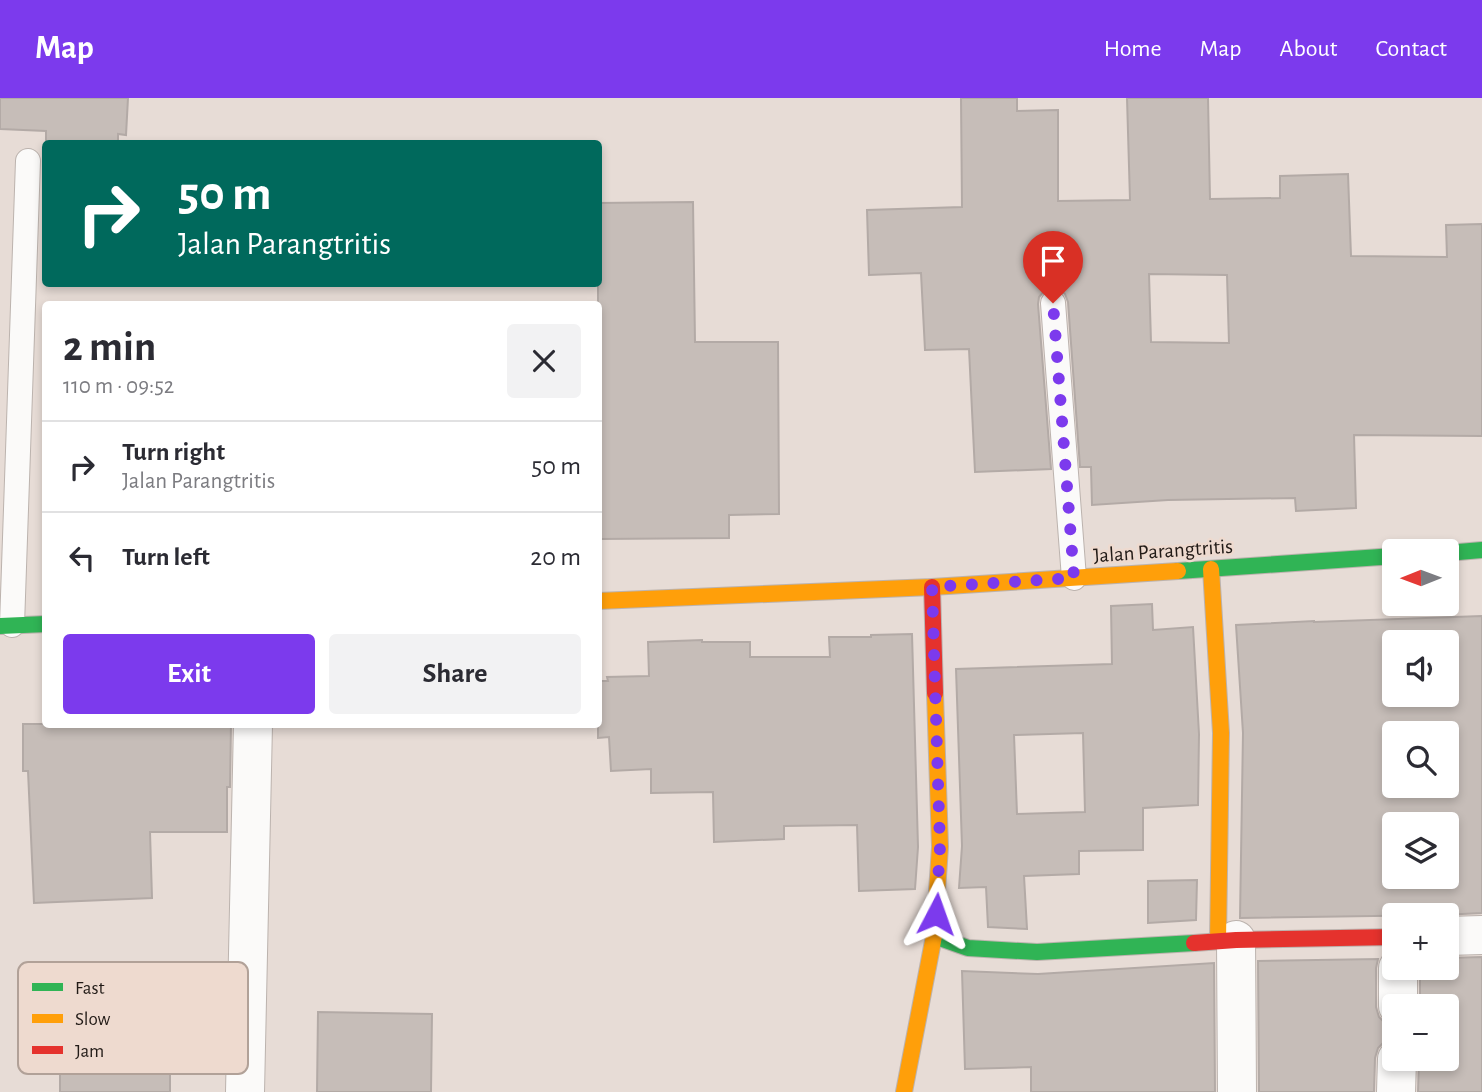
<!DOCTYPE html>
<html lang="en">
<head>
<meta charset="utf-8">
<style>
  :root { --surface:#fff; --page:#f2f2f3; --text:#2b2b33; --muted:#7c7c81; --line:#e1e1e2; --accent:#7c3aed }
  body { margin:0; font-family:"Alegreya Sans",sans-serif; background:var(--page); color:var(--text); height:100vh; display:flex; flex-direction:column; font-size:26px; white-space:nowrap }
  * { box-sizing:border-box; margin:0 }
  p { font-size:23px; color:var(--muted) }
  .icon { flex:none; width:38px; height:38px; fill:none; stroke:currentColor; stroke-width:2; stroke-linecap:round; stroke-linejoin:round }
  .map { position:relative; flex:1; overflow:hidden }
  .details { position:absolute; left:42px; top:203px; width:560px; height:427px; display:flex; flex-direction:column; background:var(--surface); border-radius:7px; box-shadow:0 4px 10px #0003 }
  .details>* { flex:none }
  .top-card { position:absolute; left:42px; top:42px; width:560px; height:147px; border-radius:7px; box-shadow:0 4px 10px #0003; background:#00695c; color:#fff; overflow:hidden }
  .needle { width:46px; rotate:269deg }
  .fabs { position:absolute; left:1382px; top:441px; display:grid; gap:14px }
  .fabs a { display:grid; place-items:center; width:77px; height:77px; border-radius:7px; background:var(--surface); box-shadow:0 4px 10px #0003; font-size:35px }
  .pin { position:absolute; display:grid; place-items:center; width:60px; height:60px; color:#fff; margin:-72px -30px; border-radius:50% 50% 50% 0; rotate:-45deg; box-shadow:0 0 7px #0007 }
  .pin .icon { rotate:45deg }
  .me { position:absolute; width:77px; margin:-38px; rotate:4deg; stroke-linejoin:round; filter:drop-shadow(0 0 5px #0008) }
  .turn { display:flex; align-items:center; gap:24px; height:147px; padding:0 21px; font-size:32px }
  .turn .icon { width:91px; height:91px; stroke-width:2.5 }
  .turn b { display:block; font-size:49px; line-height:60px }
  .round { display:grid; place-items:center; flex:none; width:74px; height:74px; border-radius:7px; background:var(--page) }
  .headline { display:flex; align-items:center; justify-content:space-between; height:119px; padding:0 21px }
  h1 { font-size:42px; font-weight:700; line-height:52px }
  .primary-button { display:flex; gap:14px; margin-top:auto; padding:14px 21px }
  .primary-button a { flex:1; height:80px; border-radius:7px; background:var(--accent); color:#fff; font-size:28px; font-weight:700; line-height:80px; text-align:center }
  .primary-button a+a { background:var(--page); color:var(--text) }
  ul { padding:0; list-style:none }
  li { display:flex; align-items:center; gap:21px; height:91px; padding:0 21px; border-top:2px solid var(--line) }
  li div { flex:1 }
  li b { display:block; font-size:26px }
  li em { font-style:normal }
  header { display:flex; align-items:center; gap:42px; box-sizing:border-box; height:98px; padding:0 35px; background:var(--accent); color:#fff }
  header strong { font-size:33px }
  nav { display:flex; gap:38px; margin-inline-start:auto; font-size:24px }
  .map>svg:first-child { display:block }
</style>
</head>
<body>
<header>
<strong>Map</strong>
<nav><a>Home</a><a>Map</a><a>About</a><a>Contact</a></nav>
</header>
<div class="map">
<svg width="1482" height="994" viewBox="0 0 1482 994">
  <rect width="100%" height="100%" fill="#e7dcd6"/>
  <g fill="#c6bdb8" stroke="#b3aaa6" stroke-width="2" fill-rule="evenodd">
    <path d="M0,0H128L126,37L118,36V46H46V33L0,31Z"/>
    <path d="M961,0H1017V13L1058,12V103L1130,102L1127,0H1208L1210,101L1280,100V78L1348,76L1351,158L1447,159L1446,127L1482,126V338L1354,337L1356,410L1296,413L1295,400L1168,402L1092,407L1091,369H1080L1068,204L1065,196L1060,192L1053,190L1044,193L1039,199L1038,206L1051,371L975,374L969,251L925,252L921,175L869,177L867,112L962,109ZM1149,176L1227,177L1229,245L1151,244Z"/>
    <path d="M693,104L695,244H778L779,416L729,417V440L601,441L600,412H598V105Z"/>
    <path d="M1152,506L1153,532L1193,529L1199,636L1198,707L1143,710V752L1079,753V776L1024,778L1027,831L988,829L986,789L959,790L962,748L956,571L1112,566L1111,508ZM1083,635L1085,714L1017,716L1014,637Z"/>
    <path d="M1482,518V815L1442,817L1240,820L1243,635L1236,527L1314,523V524ZM1395,544H1447V597H1395ZM1395,635H1447V688H1395ZM1395,726H1447V779H1395Z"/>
    <path d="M912,536L918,749L915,791L859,793L857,727L784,728V741L714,744L713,694L651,695V671L611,673L609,639L598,640V583H608L607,579L649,578L648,544L702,542V544H750V559H830L829,539H871V537Z"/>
    <path d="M23,626H231L230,689H227V734H150L152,800L34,805L28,673H23Z"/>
    <path d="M1197,782L1196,822L1148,825V783Z"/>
    <path d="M1482,859V994H1418L1419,961H1447V908H1420V870H1447V860Z"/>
    <path d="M1378,861L1376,870V909L1379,919L1387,927L1395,929V940L1386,942L1378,950L1375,960L1374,994H1259L1258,863Z"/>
    <path d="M1214,865L1215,994H1031V969L965,971L962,873L1038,876Z"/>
    <path d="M318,914L432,916L431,994H317Z"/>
    <path d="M170,941V994H60V942Z"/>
  </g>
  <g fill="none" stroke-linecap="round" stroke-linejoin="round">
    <g stroke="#bcb3ae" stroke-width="26">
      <g id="lane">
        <path d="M1053,205L1074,480"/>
        <path d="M12,527L28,63"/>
      </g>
    </g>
    <g stroke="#bcb3ae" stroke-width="40">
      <g id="street">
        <path d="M1447,838L1482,837"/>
        <path d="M1236,842L1237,994"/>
        <path d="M1398,908V870"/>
        <path d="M245,994L253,626"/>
        <path d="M1396,994L1397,961"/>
      </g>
    </g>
    <g stroke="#bcb3ae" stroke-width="18">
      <g id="fast">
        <path d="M1447,455L1482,452"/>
        <path d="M1178,473L1395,458"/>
        <path d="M0,528L46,526"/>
        <path d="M934,838L968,850L1037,854L1194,845"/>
      </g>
    </g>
    <g stroke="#bcb3ae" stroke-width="18">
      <g id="slow">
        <path d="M1211,471L1221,635L1218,843"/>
        <path d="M598,503L932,489L1178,473"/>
        <path d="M904,994L934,838L940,749L935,595"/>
      </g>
    </g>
    <g stroke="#bcb3ae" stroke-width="18">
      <g id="jam">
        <path d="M932,489L935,595"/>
        <path d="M1194,845L1236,842L1395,839"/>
      </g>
    </g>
    <use href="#lane" stroke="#fbfaf9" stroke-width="24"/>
    <use href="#street" stroke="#fbfaf9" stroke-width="38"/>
    <use href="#fast" stroke="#30b455" stroke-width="16"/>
    <use href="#slow" stroke="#ff9f0a" stroke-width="16"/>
    <use href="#jam" stroke="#e5322d" stroke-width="16"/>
  </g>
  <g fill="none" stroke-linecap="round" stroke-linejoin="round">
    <path stroke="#7c3aed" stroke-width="12" stroke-dasharray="0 21.6" d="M936,816L940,749L932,489L1074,480L1053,205"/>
  </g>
  <g text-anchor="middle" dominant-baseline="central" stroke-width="5" stroke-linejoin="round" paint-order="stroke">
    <g font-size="21" fill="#221b17" stroke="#eedacf">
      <text transform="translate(1163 453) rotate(-4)">Jalan Parangtritis</text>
    </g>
  </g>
  <rect x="18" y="864" width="230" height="112" rx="10" fill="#eedacf" stroke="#b1a198" stroke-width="2"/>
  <rect x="32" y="885" width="31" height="8" fill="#30b455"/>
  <rect x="32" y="916" width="31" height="9" fill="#ff9f0a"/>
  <rect x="32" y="948" width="31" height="8" fill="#e5322d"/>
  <g font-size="19" fill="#221b17">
    <text x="75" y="896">Fast</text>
    <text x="75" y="927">Slow</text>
    <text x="75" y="959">Jam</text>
  </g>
</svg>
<div class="fabs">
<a><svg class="needle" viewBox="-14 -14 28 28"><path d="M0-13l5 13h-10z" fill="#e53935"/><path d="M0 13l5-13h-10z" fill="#7c7c81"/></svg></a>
<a><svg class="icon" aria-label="sound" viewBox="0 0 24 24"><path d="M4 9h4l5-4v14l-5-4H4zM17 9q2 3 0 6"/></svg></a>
<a><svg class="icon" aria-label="search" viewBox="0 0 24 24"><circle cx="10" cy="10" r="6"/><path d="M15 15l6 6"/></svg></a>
<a><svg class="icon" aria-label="layers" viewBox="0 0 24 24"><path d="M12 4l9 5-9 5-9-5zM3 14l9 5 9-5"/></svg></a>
<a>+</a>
<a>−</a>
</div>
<div class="pin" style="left:1053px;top:205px;background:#d93025"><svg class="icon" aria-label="arrive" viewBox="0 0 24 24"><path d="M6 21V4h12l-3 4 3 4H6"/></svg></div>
<svg class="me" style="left:936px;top:816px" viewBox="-20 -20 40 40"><path d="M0-17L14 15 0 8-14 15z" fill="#7c3aed" stroke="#fff" stroke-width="4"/></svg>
<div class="top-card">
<div class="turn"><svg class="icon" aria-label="right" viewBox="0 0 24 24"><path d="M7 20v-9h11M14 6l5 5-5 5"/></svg><div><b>50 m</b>Jalan Parangtritis</div></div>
</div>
<section class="details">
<div class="headline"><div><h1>2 min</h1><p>110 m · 09:52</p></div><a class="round"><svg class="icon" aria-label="close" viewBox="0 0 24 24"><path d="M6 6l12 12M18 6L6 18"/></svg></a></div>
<ul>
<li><svg class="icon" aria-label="right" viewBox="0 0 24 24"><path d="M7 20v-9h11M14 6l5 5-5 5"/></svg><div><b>Turn right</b><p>Jalan Parangtritis</p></div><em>50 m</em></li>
<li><svg class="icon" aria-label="left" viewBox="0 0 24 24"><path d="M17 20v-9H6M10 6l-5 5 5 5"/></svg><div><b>Turn left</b></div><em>20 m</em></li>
</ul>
<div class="primary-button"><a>Exit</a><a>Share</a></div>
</section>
</div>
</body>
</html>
